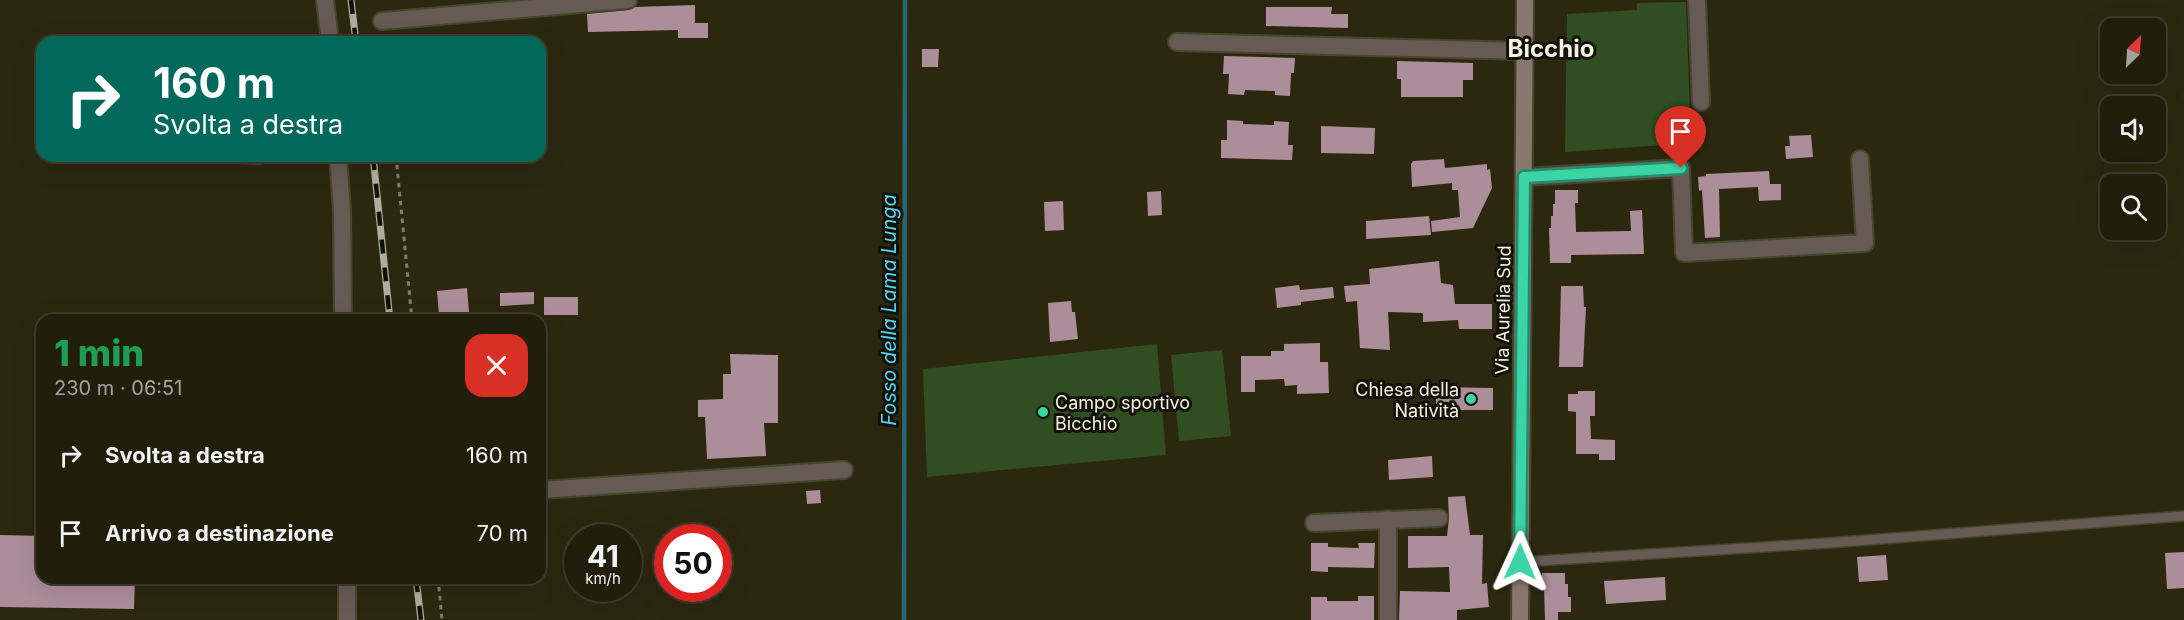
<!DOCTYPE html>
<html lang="it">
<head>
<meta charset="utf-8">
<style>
  :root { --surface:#211e0c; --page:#292715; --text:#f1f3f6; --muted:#a2a29d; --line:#3e3c2d }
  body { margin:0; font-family:Inter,sans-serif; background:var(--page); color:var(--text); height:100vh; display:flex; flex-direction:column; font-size:22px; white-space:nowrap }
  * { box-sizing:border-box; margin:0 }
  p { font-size:20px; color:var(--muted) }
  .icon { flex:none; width:33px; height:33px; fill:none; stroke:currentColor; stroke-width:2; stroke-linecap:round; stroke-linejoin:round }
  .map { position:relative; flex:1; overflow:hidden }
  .side { position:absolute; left:36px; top:314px; width:510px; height:270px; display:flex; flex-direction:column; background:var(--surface); border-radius:18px; box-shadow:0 6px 24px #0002,0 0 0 2px var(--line) }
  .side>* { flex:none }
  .top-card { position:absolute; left:36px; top:36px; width:510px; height:126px; border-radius:18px; box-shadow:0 6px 24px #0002,0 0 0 2px var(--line); background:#00695c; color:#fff; overflow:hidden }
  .needle { width:39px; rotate:25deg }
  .tools { position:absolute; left:2100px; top:18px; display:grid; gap:12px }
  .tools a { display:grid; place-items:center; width:66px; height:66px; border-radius:12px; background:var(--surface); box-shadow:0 6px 24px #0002,0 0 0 2px var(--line); font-size:30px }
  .speed { position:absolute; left:564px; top:524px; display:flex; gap:12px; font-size:30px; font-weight:700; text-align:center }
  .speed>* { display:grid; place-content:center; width:78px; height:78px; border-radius:50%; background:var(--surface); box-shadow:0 6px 24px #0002,0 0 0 2px var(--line); line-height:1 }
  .speed small { font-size:15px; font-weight:400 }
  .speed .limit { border:9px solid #d22; background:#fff; color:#111 }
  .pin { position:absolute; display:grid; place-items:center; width:51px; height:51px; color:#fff; margin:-62px -26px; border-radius:50% 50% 50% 0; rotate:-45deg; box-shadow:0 0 6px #0007 }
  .pin .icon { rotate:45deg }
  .me { position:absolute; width:66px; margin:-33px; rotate:1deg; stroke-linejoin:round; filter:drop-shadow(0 0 4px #0008) }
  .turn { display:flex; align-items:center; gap:21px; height:126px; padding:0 18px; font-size:27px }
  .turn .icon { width:78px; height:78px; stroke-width:2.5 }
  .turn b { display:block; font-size:42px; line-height:51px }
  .round { display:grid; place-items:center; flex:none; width:63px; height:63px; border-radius:18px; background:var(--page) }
  .head { display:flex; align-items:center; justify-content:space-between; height:102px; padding:0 18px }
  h1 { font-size:36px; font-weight:800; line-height:45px; color:#1e9e55 }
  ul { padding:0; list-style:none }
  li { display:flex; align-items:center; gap:18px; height:78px; padding:0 18px }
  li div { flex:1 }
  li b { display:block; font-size:22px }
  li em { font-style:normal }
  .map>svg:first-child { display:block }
</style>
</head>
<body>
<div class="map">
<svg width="2184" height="620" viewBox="0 0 2184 620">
  <rect width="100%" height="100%" fill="#2c2810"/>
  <g fill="#304e21">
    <path d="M1686,2L1691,143L1565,152L1567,14L1637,10V3Z"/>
    <path d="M1157,344L1166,455L927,477L923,369Z"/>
    <path d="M1222,350L1231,436L1179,441L1171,355Z"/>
  </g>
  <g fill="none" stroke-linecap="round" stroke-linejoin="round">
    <path stroke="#266775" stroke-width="4.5" d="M904,620L905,0"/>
  </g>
  <g fill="#ac8e9b">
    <path d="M695,5V23H708V38H678V30L588,32L587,14L629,10L635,7Z"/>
    <path d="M1266,7H1332L1331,14H1348V28L1266,26Z"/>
    <path d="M922,49H939L938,67H922Z"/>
    <path d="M1224,56L1295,58L1294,73H1291L1290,96L1275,95V91L1245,90L1244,95L1228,94L1229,74H1223Z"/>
    <path d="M1397,61L1473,63V80H1463V97H1401V79H1397Z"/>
    <path d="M1227,120L1243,121V124L1274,125V121L1289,122L1288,145H1293L1292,160L1221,158V140H1227Z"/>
    <path d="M1321,126L1375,128L1374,154L1321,153Z"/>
    <path d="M1811,135L1813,157L1786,159L1785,146H1790L1789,136Z"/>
    <path d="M1444,159L1445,168L1487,164V170L1490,169L1492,188L1473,228L1432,232L1431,221L1460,217L1458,190H1452V183L1412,187L1411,164L1413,161Z"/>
    <path d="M1769,171L1770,184H1781V200L1759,201L1758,187L1719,189L1720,237L1705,238L1702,190L1699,191L1698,177L1706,176V174Z"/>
    <path d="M1555,190H1578V203H1575L1576,232L1631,231L1630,211L1642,210L1644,254L1571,255V263H1550L1549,228H1551V216H1553V204H1555Z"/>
    <path d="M1161,191L1162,215L1148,216L1147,192Z"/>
    <path d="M1063,201L1064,230L1045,231L1044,202Z"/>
    <path d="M1429,216L1431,235L1366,239V221Z"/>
    <path d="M1439,261L1441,283L1453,285L1455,304H1492V329H1459L1458,320L1423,322V313L1388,312L1390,350L1360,348L1357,301L1346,302L1344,286L1370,284L1369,269Z"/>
    <path d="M1299,285L1300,290L1333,287L1334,298L1301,302V305L1277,308L1275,288Z"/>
    <path d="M1561,286H1583L1584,307H1586L1583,367H1559Z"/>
    <path d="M467,288L469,312L439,315L437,291Z"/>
    <path d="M534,292V304L500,306V293Z"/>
    <rect x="544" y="297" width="34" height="18"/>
    <path d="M1071,301L1072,312H1075L1078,339L1050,342L1048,303Z"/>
    <path d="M1320,343V362H1328L1329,393L1297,394V385L1285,386L1284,379L1255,380V392H1241V356H1271V351H1284V344Z"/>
    <path d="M730,354L778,355V423H764L766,456L707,459L705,417H698V400L723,399V374H731Z"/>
    <path d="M1436,387L1493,388V410H1449L1436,412Z"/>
    <path d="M1578,391H1595V416H1590L1591,439L1615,440V460H1599V454H1576V412L1568,411V394H1578Z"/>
    <path d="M1432,456L1433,477L1389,480L1388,460Z"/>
    <path d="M820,490L821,503L807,504L806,491Z"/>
    <path d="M1465,496L1470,535H1483L1482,584L1487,583L1489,607L1457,610V620H1399L1400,591L1450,592L1449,567L1408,568V536H1447L1449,518L1448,497Z"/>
    <path d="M0,535L42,536V578H135L134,609L0,607Z"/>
    <path d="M1311,543H1328V547L1359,548L1358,543H1375L1374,568L1328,567V572L1311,571Z"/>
    <path d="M2184,552V588L2167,589L2165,553Z"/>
    <path d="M1886,555L1888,580L1859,582L1857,557Z"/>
    <path d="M1542,573H1565V584H1568V597H1571V612H1558V620H1545L1544,586H1542Z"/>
    <path d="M1665,577L1666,600L1606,604L1604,581Z"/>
    <path d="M1358,596H1374V620H1311V597H1327V601H1358Z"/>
  </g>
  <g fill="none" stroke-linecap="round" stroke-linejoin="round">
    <g stroke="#48442e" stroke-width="12">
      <g id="service">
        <path d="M253,42H283"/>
        <path d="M237,156V158L260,159"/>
        <path d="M1520,562L1828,543L2183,516"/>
      </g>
    </g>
    <g stroke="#48442e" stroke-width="20">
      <g id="minor">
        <path d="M325,0L330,42"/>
        <path d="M1697,0L1701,102"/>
        <path d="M382,21L628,0"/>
        <path d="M1177,42L1524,51"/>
        <path d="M338,156L342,211L343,320"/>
        <path d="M1524,177L1681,168L1684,253L1865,243L1860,159"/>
        <path d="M540,490L844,470"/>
        <path d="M1314,523L1439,518"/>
        <path d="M347,578V620"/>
        <path d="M1388,620V519"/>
      </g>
    </g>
    <g stroke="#48442e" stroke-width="20">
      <path id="secondary" d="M1520,620L1525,0"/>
    </g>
    <g stroke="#817d69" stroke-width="3" stroke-dasharray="4.5 4.5" stroke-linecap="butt">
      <path d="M383,35L384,42"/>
      <path d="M396,156L412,320"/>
      <path d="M438,578L442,620"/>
    </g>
    <use href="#service" stroke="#665b54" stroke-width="9"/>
    <use href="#minor" stroke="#665b54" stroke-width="16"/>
    <use href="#secondary" stroke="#89786d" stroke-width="16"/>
    <g stroke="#b1ad9c" stroke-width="7">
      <g id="rail">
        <path d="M351,0L356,42"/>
        <path d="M373,156L390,320"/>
        <path d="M416,578L421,620"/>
      </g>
    </g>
    <use href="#rail" stroke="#121107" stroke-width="4.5" stroke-dasharray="14" stroke-linecap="butt"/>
  </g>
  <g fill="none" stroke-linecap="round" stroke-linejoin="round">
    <g stroke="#268a6b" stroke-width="15">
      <path id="route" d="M1520,562L1524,177L1681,168"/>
    </g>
    <use href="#route" stroke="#3ad4a5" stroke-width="10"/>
  </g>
  <g fill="#3ad4a5" stroke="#121107" stroke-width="2">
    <circle cx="1471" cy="399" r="6"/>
    <circle cx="1043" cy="412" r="6"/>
  </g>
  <g text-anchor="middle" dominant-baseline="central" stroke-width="6" stroke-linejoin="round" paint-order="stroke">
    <g font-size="18" fill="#f5f2e4" stroke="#121107">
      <text transform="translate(1503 310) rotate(-89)">Via Aurelia Sud</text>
    </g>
    <g font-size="18" fill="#f5f2e4" stroke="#121107" text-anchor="end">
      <text x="1459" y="389">Chiesa della<tspan x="1459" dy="21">Natività</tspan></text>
      <text x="1055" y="402" text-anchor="start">Campo sportivo<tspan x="1055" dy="21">Bicchio</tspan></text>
    </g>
    <g font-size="20" font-style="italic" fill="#55d2ed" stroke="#121107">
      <text transform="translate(889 310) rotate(-90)">Fosso della Lama Lunga</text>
    </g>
    <g font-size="24" font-weight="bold" fill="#f5f2e4" stroke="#121107">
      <text x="1551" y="48">Bicchio</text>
    </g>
  </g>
</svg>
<div class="tools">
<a><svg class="needle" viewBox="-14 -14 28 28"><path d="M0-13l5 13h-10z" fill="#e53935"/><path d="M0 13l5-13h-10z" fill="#a2a29d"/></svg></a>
<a><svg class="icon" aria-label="sound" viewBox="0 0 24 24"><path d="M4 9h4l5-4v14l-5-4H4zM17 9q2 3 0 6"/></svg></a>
<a><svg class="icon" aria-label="search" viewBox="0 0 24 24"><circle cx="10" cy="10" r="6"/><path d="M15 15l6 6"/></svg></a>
</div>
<div class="speed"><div>41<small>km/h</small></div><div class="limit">50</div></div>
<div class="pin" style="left:1681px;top:168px;background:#d93025"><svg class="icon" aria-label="arrive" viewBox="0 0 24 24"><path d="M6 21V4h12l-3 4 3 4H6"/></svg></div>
<svg class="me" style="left:1520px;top:562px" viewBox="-20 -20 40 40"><path d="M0-17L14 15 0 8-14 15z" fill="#3ad4a5" stroke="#fff" stroke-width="4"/></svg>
<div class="top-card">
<div class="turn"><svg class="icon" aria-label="right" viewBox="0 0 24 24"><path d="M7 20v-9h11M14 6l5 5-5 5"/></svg><div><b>160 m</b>Svolta a destra</div></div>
</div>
<section class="side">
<div class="head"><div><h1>1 min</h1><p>230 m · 06:51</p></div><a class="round" style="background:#d93025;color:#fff"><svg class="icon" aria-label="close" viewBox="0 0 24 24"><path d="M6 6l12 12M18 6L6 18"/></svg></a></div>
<ul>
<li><svg class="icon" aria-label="right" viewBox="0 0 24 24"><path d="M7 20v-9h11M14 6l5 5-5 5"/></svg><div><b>Svolta a destra</b></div><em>160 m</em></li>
<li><svg class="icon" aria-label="arrive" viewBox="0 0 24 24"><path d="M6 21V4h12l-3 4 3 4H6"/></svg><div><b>Arrivo a destinazione</b></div><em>70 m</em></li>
</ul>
</section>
</div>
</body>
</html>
